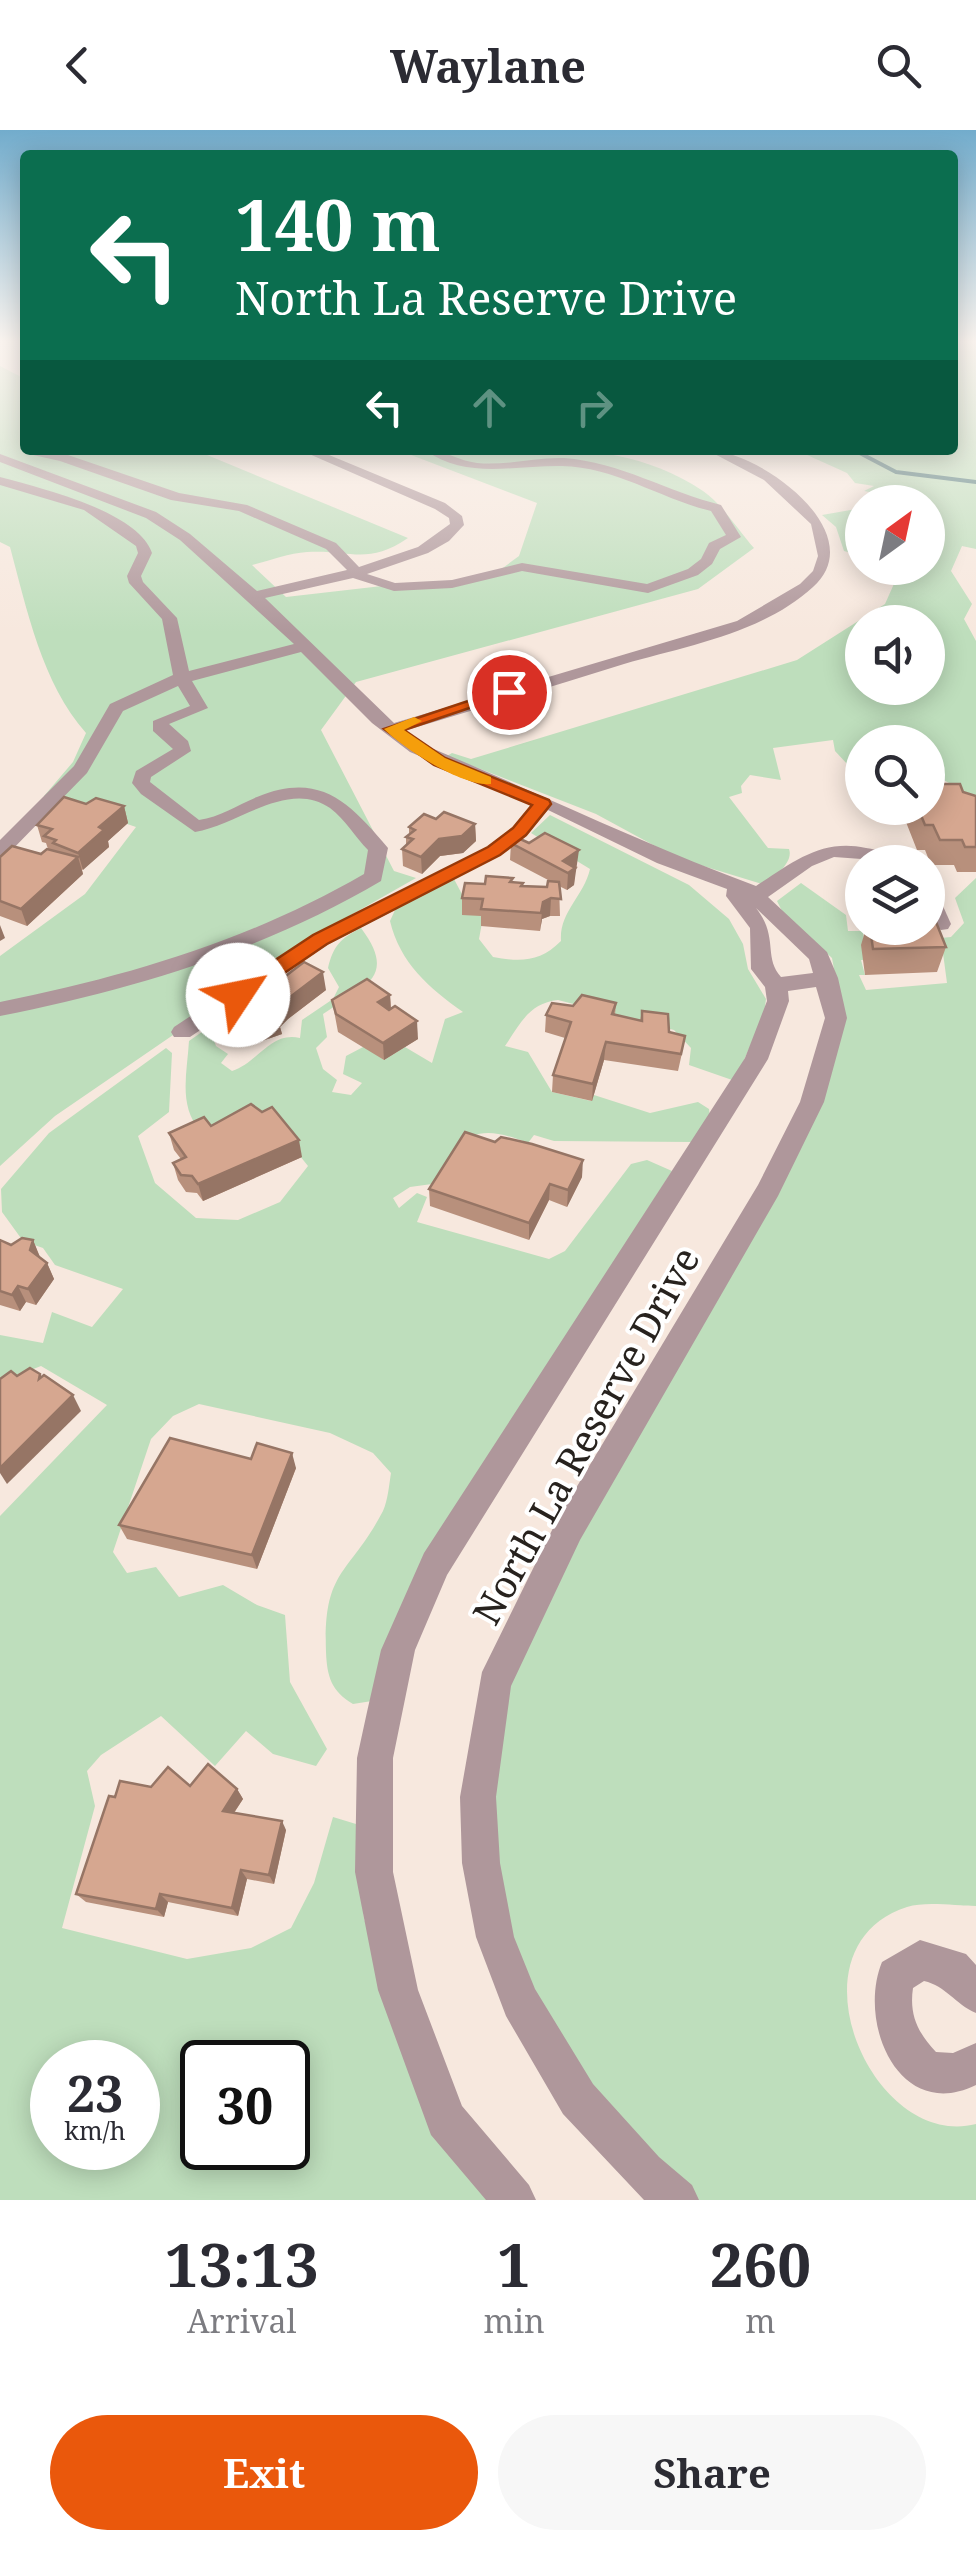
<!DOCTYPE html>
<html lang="en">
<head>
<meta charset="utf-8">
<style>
  :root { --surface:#fff; --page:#f7f7f7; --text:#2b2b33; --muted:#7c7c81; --accent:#ea580c }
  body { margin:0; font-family:"Noto Serif",serif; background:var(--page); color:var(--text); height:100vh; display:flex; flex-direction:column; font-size:38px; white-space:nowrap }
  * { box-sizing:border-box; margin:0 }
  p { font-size:32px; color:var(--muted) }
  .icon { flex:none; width:55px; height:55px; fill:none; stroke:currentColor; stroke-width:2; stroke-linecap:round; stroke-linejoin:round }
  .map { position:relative; height:2070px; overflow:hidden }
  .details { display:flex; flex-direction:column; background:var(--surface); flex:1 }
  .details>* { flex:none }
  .hud { position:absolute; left:20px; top:20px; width:938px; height:305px; border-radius:10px; box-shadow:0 5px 25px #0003; background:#0b6e4f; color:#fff; overflow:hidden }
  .needle { width:65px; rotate:33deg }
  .fabs { position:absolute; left:845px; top:355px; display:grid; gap:20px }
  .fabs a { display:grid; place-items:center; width:100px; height:100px; border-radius:50%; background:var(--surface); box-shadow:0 5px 25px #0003; font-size:50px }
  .speed { position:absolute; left:30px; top:1910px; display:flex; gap:20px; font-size:50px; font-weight:700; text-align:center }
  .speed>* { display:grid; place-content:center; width:130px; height:130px; border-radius:50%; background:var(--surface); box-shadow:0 5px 25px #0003; line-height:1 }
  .speed small { font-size:25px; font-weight:400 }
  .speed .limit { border:5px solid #111; border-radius:15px; background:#fff; color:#111 }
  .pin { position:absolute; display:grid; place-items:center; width:85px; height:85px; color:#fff; margin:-42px; border:5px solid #fff; border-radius:50%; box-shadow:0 2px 10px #0007 }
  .me { position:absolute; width:110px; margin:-55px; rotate:56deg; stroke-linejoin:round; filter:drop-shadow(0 0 8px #0008) }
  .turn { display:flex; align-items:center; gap:35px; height:210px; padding:0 50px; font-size:45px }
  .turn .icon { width:130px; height:130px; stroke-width:2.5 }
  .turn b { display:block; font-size:70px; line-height:85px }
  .lanes { display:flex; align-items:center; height:95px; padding:0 50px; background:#0003; justify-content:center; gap:50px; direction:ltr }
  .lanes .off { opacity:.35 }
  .eta { display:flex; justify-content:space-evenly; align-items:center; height:170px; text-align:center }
  .eta b { font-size:60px; font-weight:700; line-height:70px }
  .button { display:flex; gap:20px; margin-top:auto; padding:20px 50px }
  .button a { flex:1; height:115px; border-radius:60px; background:var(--accent); color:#fff; font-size:40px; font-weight:700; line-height:115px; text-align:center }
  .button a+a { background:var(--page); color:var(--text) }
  header { display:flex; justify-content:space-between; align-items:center; height:130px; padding:0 50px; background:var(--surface); font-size:45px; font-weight:700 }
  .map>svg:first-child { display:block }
</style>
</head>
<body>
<header><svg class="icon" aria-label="back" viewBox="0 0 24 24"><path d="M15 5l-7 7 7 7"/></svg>Waylane<svg class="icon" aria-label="search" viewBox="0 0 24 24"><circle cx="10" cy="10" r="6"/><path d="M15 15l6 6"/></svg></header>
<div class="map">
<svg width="976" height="2070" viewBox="0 0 976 2070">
  <rect width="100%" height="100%" fill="#f7e8de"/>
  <g fill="#bedebc" fill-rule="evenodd">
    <path d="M953,213H976V419L962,416L951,441L972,474L964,489L976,511V686L953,655L928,642V612H862V650L835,621L833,610L773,618L781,650L750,645L741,656L742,663L729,667L768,718L789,719C794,732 774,749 762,754L677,728L596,684L447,626L452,623L471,629L797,530L885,474L901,438H928V372H877L891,366L864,361L874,356L855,353L847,343L796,320H952ZM862,492H928V558H862Z"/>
    <path d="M0,236L25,249V320H195L408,408C367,436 349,419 307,422C289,423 269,431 252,435L286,467L382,456H453L500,440L519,426L537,373L398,320C498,320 616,301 703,361C722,374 738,400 754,418L698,459L356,552L321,600L394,741L416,748L335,794L55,986L0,1036V826L85,764L136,697L44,666L73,632L86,603C42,553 27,480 10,417L0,412Z"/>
    <path d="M862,378V426L844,421L836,397L822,385Z"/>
    <path d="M550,685L689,755L729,789L743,814L748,839L766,869L764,884L735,951L689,935L691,918L674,900L558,870C529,873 520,894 505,916L528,922L552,962L591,971L594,965L650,983L698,972L709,979L710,988L692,1012L554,1011L534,1005L528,1013C473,991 461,1006 432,1054L410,1057L393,1068L399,1078L417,1063L427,1067L417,1092L549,1129L565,1121L631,1034L647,1030L672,1041L544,1242L372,1571L353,1574C331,1561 327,1546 326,1522C323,1438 349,1446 383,1381C388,1370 389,1355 391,1343L373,1323L330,1303L199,1274L173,1286L151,1309L113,1422L127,1443L156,1437L179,1467L223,1455L257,1475L285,1485L290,1552L327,1619L316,1636L273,1624L246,1601L215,1636L161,1586L101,1625L87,1641L95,1676L62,1798L187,1829L251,1818L291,1798L314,1753L333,1687L356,1694L364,1789L492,2070H0V1386L107,1275L41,1236L0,1252V1205L43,1213L52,1182L92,1197L123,1159L55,1135L43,1118L23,1111L2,1082L1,1059L49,1003L166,918L172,923L169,982L138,1006L155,1053L196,1088L238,1090L280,1072L308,1036L275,995L201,1002C178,976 187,944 189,911L209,897L216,916L228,924L221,933L232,941C258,933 270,901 300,908L302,890L333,869L339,857L328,838C333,816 341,808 361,798C399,848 362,857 323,884L327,907L316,918L323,939L337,950L332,962L351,965L362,953L343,944L346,926L365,916L384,930L405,917L432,933L445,889L463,882C429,858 400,833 390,791L396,778L454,749L465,770L483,787L479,809L493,827C521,832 540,832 561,811C559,782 584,766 590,739L531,703ZM52,1932H138V2018H52ZM202,1932H288V2018H202Z"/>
    <path d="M976,748V1776C956,1776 926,1771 907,1777C784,1817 872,2021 976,1994V2070H698L578,1951L516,1845L490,1736L494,1630L512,1528L756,1100L842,883L832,828L783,783L777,771L801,753L846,785L848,801H863L866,830H861L865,845H859L866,860L947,853L941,808L951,807L964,793L955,768Z"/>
  </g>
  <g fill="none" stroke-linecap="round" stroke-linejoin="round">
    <path stroke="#507a7b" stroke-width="4" d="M854,320L896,342L976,352"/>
    <g fill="#af979b" fill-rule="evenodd">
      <path d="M25,317L68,325L179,363L247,375L336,413L359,437L418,417L450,394L449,388L435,379L300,320H317L445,373L462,386L464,395L449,411L428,423L367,444L395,453L452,450L522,433L647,454L688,439L701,429L709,413L726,405L711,381C661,369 615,337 562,336C513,335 467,350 425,320C445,320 459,331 477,333C506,336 535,327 564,328C620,332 668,362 721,375L741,407L720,419L712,434L698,445L648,463L522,441L452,458L394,461L353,448L265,468L394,593L737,491L800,454L813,441L818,426L811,394L764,350L707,320C759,320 873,403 813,457C763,503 687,516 624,534C551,557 477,579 404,601L422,614C534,661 643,714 756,756C792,733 821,708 866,718C879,720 894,724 903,732L834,727L812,736L768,767L827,822L838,848L847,888L824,972L778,1066L580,1410L511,1556L496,1667L500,1733L514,1807L535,1859L593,1954L659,2027L692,2055L699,2070H644L563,1984L506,1886L476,1807L462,1733L460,1667L482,1542L558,1388L758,1055L800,972L825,888L816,857L788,861L789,871L768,929L447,1445L415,1520L393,1628V1742L418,1860L462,1976L529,2055L536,2070H486L431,2005L378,1860L355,1742L357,1628L367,1582L381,1520L424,1423L745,928L767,871L765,857L751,839L750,798L726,766L727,759L657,733L548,680L526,706L501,725L327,815L190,907H174L171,902L174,897L313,805L487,717L512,698L533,674L410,622L372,593L301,522L192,551L208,578L169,594L188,611L191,621L151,647L150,652L199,690C220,687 237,675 257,667C320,641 349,672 388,718L381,751C262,821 135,859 0,886V872C129,846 250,810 364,744L368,720C355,707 345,689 330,678C288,649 238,695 195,702L141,664L132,653L136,641L173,619L153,601V591L190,576L178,556L123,581L87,643L7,725L0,727V710L74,636L110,574L173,545L162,489L129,453L127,446L138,423L136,416L84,380L0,355V347C40,358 138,381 152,423L141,446L143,452L177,488L189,541L294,514L180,410L146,388L0,332V324L156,382L190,404L257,461L347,440L326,419L239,381L171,370L60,331L24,323ZM756,778L809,829L813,843L781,847C763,827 779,807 756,778Z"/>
      <path d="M928,759L938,765L951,794L948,799L941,800L931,794Z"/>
      <path d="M920,1810L966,1824L976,1835V1883C955,1874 946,1856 924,1851L913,1858C909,1885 918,1903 936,1922L953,1923L976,1913V1955C899,1993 857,1893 882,1832Z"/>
    </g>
  </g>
  <g fill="#b8907c">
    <path d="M933,654L976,666V742H957L954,735H931L925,720H917L904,687L906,678H928Z"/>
    <path d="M86,674L124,676L128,693L108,711L109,717L82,740L83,744L27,796L0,786V727L41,724L48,719L46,713L42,712L37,695Z"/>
    <path d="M436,689L475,694L476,711L463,723L440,726L422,744L403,736L402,719L406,715V707L409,704V697Z"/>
    <path d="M511,713L578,737L575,739L574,755L567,760L559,756L560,786H550L542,789L540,801L481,796V786L462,785V768L485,754L513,752L523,753V756L547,757L550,751L510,730Z"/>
    <path d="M864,798H928L946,817L937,842L865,845L861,815L864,805Z"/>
    <path d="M283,848L326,860L288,889L280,897L282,904L250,915L244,904L226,910L216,892L212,875Z"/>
    <path d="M390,865L391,879L418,909L384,930L338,902L332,870Z"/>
    <path d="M616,873L615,885L640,891L642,881L669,902L682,923L678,941L604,930L592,971L552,962L553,945L565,908L545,902L546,885L573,876Z"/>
    <path d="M211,996L302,1027L203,1071L197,1063L186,1062L178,1050L173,1033L181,1029L174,1020L169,1003Z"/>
    <path d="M582,1047L567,1077L549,1070L529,1110L430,1076L429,1059Z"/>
    <path d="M0,1110L11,1115L33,1110L40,1128L47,1133L54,1149L36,1175L26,1172L20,1181L0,1175Z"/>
    <path d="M251,1329L296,1338L257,1439L127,1409L119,1395Z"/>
    <path d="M190,1656L237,1659L243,1669L234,1683L286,1700L274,1754L247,1749L238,1786L168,1772L164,1787L86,1772L76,1764L115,1667L151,1657Z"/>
  </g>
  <g fill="#967565">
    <path d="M124,676L128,693L108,711L109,717L83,740L78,723L99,697Z"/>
    <path d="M475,694L476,711L463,723L440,726L422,744L421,727L439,709Z"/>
    <path d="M579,720L574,755L567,760L568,743L563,731Z"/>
    <path d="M78,727L83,744L27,796L21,779Z"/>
    <path d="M551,768L550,786L542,789L540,801L543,772Z"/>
    <path d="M0,795L5,808L0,811Z"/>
    <path d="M323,842L326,860L288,889L280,897L282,904L250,915L246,897L276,882L285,871Z"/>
    <path d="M390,865L391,882L378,872Z"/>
    <path d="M241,887L244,904L226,910L222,892Z"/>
    <path d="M417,891L418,909L384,930L383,913Z"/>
    <path d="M606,912L604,930L592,971L593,954Z"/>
    <path d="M299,1010L302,1027L203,1071L198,1054Z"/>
    <path d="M583,1030L582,1047L567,1077L568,1060Z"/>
    <path d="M550,1054L549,1070L529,1110V1093Z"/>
    <path d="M33,1110L40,1127L38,1137L30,1120Z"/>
    <path d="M47,1133L54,1149L36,1175L28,1159Z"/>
    <path d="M18,1156L26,1172L20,1181L12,1165Z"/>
    <path d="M73,1265L81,1281L7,1354L0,1343V1338Z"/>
    <path d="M292,1323L296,1338L257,1439L252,1425Z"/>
    <path d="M237,1659L243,1669L229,1690L223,1681Z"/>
    <path d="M282,1691L286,1700L274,1754L269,1745Z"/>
    <path d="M241,1740L247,1749L238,1786L232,1778Z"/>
    <path d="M160,1764L168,1772L164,1787L156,1779Z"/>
  </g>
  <g fill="#d6a790" stroke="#967565" stroke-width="2.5">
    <path d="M933,654H960L963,662L976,666V717H965L962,710H940L933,695H925L918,678H928V662H936Z"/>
    <path d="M64,667L86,674L96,668L124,676L99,697L104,700L78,723L53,713L56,710L44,706L52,699L37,695Z"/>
    <path d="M444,682L475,694L462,706L439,709L421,727L402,719L413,709L406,707L415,700L409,697L424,684L436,689Z"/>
    <path d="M545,703L579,720L563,731L575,738L568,743L511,713L518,708L529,713Z"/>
    <path d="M12,716L41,724L47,719L78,727L21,779L0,771V727Z"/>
    <path d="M486,746L513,748L510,752L523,753L521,756L547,757L548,751L559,752L561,769L551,768L543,772L541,783L481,779L483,769L462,768L465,753L485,754Z"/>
    <path d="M928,787H934L946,817L873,819L870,798H928Z"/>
    <path d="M304,832L323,842L285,871L276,882L279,887L246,897L241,887L222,892L212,875L233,857L254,853L270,841L283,848Z"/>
    <path d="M367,849L390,865L378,872L389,880L395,876L417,891L383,913L336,884L332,870Z"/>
    <path d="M582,865L616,873L612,884L642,891V881L668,884L669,902L685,906L681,924L606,912L593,954L553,945L571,892L546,885L552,873L573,876Z"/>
    <path d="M251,974L262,982L272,977L299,1010L198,1054L192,1046L181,1045L173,1033L186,1027L169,1003L204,987L211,996Z"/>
    <path d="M465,1002L495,1012L501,1007L532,1014L583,1030L568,1060L550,1054L529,1093L429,1059Z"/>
    <path d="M22,1108L33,1110L30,1120L47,1133L28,1159L18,1156L12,1165L0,1161V1110L11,1115Z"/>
    <path d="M30,1238L40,1244L39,1249L44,1245L73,1265L0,1338V1249L11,1241L17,1246Z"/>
    <path d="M170,1308L251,1329L257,1313L292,1323L252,1425L119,1395Z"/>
    <path d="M208,1634L237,1659L223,1681L282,1691L269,1745L241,1740L232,1778L160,1764L156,1779L76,1764L109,1666L115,1667L120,1651L151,1657L168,1637L190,1656Z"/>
  </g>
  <linearGradient id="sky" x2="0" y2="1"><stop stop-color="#72accc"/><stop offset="0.42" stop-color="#fbf5f0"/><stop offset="1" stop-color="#fbf5f0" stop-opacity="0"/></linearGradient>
  <rect width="976" height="503" fill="url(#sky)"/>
  <path fill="#ea580c" stroke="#983908" stroke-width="2.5" d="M504,559L517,562L404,600L445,628L549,670L551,674L526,705L500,725L327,814L245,870H230V860L313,805L488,717L513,698L532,675L434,635L384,599Z"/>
  <path fill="#f59e0b" d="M414,587L422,591L404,600L445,628L491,647V654C463,657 404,619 384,599Z"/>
  <g text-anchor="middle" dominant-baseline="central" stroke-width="8" stroke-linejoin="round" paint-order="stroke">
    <g font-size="38" fill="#27221e" stroke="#fff">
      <text transform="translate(585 1305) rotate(-61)">North La Reserve Drive</text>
    </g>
  </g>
</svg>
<div class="fabs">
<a><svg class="needle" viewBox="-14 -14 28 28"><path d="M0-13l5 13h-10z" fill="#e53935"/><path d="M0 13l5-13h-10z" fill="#7c7c81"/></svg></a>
<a><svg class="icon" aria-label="sound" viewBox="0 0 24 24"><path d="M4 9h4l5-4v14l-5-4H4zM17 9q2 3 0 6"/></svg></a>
<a><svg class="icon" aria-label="search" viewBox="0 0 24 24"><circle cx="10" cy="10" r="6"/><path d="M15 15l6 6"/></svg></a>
<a><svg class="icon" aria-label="layers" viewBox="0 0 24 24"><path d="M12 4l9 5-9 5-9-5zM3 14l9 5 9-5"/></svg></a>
</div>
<div class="speed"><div>23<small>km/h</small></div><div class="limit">30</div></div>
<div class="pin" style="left:509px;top:562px;background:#d93025"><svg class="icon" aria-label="arrive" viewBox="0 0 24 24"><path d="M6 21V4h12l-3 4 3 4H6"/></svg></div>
<svg class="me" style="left:238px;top:865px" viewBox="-20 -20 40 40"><circle r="19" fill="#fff"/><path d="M0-13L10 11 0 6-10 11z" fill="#ea580c"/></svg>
<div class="hud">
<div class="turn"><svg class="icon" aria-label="left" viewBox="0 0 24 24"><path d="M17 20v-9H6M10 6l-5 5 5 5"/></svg><div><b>140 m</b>North La Reserve Drive</div></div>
<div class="lanes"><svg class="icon" aria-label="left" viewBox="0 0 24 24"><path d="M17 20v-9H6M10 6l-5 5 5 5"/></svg><svg class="icon off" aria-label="ahead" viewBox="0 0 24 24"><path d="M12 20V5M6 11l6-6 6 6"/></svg><svg class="icon off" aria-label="right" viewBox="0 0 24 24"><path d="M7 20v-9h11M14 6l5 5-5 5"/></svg></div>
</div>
</div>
<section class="details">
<div class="eta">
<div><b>13:13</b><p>Arrival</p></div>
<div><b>1</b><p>min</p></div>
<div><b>260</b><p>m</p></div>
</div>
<div class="button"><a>Exit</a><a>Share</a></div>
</section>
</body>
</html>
